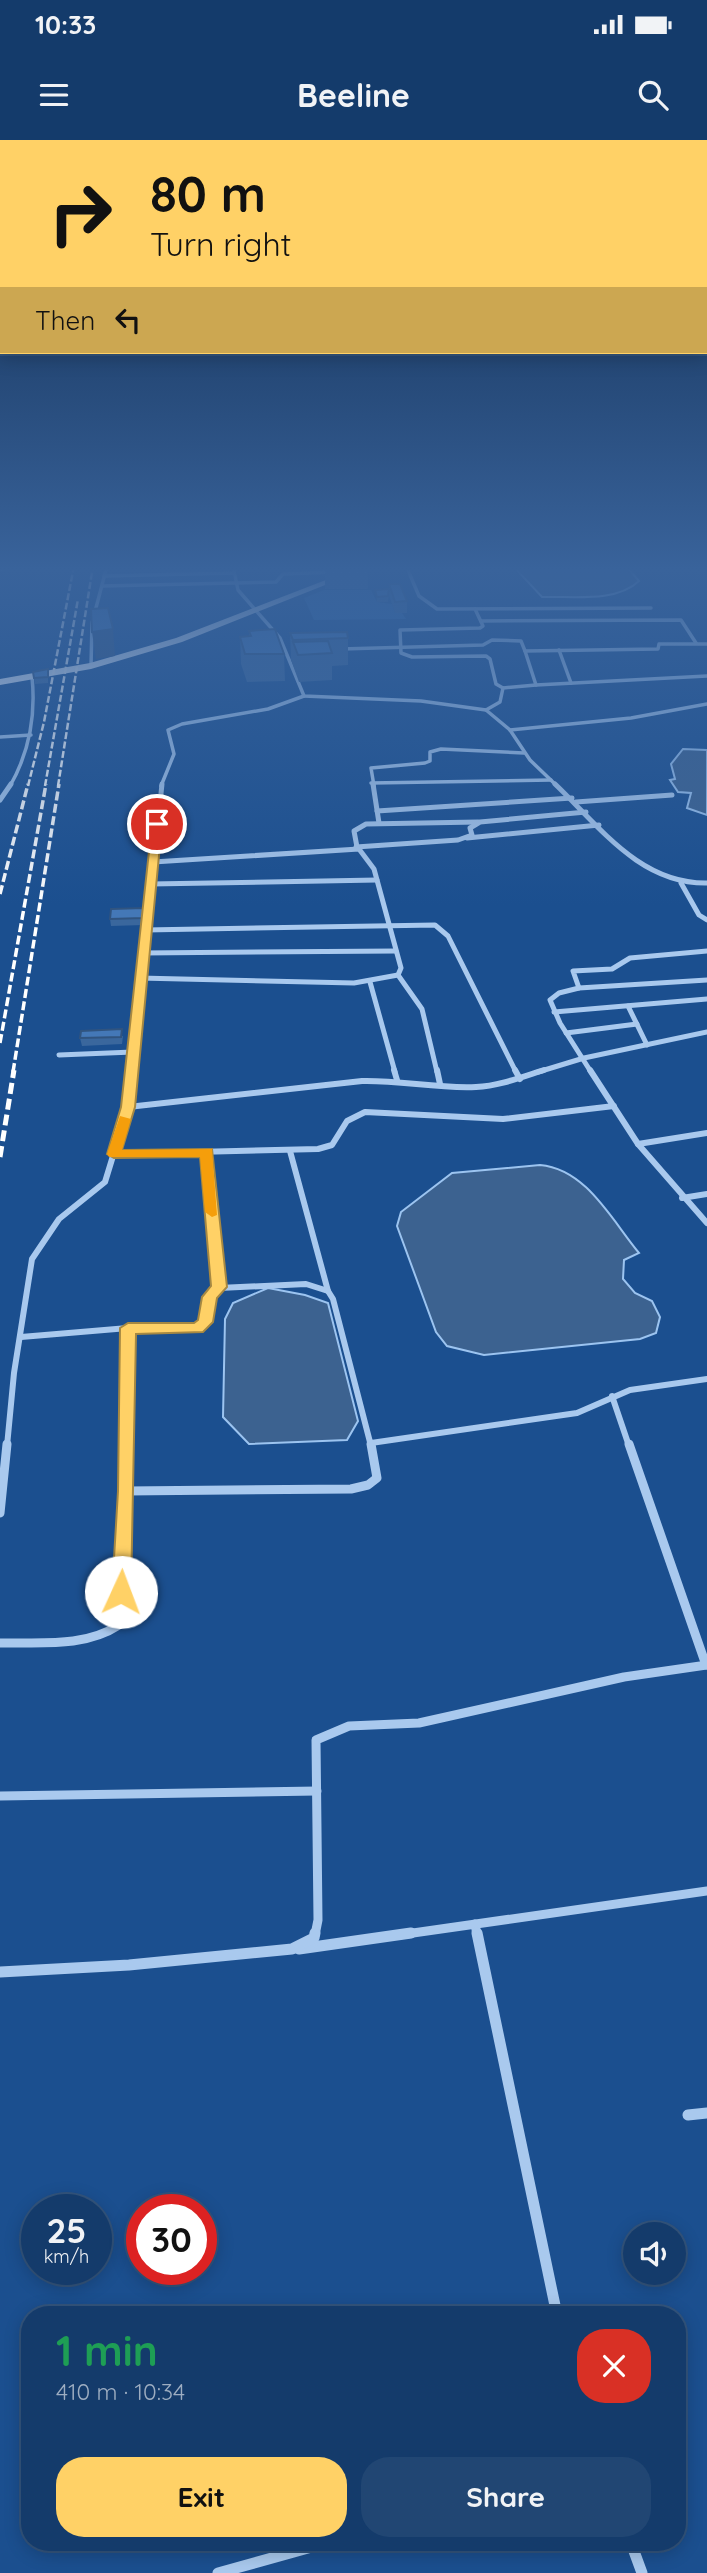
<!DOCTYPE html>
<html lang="en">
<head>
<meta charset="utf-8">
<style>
  :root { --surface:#143b6b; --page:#214673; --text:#f1f3f6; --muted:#9dadc1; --line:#33557e; --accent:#ffd166 }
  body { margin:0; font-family:Quicksand,sans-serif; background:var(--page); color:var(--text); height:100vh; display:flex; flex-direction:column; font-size:26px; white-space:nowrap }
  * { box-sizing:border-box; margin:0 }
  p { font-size:23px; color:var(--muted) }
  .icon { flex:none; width:38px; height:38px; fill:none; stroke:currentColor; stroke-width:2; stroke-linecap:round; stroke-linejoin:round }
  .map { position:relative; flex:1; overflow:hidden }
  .side { position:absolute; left:21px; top:2166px; width:665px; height:245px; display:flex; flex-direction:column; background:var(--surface); border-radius:28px; box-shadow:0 4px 18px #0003,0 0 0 2px var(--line) }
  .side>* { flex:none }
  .banner { position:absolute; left:0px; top:0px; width:707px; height:214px; box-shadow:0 4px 18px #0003,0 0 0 2px var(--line); background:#ffd166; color:#111; overflow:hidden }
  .buttons { position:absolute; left:623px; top:2082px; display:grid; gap:14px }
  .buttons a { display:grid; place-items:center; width:63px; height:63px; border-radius:50%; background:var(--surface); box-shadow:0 4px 18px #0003,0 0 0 2px var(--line); font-size:35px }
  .speed { position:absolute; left:21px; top:2054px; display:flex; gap:14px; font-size:35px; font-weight:700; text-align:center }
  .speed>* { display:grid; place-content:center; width:91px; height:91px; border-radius:50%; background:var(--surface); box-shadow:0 4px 18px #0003,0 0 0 2px var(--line); line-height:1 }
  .speed small { font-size:18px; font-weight:400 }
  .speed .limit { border:10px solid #d22; background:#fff; color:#111 }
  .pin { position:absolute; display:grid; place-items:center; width:60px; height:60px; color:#fff; margin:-30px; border:4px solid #fff; border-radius:50%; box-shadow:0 2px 7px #0007 }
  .me { position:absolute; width:77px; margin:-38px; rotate:2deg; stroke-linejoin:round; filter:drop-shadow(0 0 5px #0008) }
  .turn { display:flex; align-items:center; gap:24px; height:147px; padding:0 35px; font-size:32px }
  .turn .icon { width:91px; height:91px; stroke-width:2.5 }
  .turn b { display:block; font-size:49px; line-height:60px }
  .then { display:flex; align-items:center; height:66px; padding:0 35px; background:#0003; gap:14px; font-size:26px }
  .round { display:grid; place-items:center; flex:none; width:74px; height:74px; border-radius:28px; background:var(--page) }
  .head { display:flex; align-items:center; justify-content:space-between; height:119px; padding:0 35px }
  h1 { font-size:42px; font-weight:700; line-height:52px; color:#1e9e55 }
  .action { display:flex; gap:14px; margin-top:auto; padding:14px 35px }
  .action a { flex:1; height:80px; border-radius:28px; background:var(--accent); color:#111; font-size:28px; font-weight:700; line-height:80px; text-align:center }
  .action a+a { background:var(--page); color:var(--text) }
  .status { display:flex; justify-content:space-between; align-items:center; height:49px; padding:0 35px; background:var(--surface); direction:ltr }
  .status svg { height:19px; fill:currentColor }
  header { display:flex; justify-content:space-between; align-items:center; height:91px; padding:0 35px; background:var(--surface); font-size:32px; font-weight:700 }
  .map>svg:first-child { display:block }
</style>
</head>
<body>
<div class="status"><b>10:33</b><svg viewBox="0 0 49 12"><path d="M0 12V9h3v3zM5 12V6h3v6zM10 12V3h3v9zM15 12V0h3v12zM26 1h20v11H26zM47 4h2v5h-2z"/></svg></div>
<header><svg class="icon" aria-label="menu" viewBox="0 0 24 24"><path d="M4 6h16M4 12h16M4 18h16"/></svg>Beeline<svg class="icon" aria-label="search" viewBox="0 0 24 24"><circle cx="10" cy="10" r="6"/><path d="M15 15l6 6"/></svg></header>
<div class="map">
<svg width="707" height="2433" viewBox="0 0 707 2433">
  <rect width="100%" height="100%" fill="#1b4f8f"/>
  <path fill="#2e69ad" d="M324,450H371L377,462L392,464L395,473H402L406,479L314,480L304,458Z"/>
  <g fill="#3c6290" stroke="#9cc4f0" stroke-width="2">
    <path d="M513,426H626L639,441C616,463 572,456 542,457Z"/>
    <path d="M683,609L707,610V675L687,668L691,653L678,652L670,640L675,639L671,624Z"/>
    <path d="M540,1025C586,1029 611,1079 639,1113L624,1120L623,1139L635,1153L652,1161L660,1177L656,1193L640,1199L484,1215L447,1206L436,1192L397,1086L401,1072L452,1033Z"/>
    <path d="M268,1148L305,1155L328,1163L358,1281L347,1300L249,1304L223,1277L225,1179L233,1163Z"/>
  </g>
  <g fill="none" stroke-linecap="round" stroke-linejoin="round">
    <g stroke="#a9c9ee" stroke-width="3.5">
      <path d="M233,426L238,450L280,498L304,556L421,561L486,570L510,590L530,620L557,646"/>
      <path d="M367,426H437"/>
      <path d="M407,428L419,456L437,469L651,468"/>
      <path d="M0,429L31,426"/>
      <path d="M104,436L233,433"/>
      <path d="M102,446L276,442L283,434L333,432"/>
      <path d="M475,469L483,486L480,488L400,490L401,513L412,517L486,516L490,519L496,544L503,548"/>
      <path d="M481,481L681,480L696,503"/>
      <path d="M341,509L483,505L492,500L521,501L525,511"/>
      <path d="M559,510L571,543"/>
      <path d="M91,526L92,483L107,426"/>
      <path d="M536,545L707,536"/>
      <path d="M486,570L500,562L503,548L536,545L525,511L658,509L659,504H707"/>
      <path d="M510,590L631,578L707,564"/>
      <path d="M0,597L31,595"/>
      <path d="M371,643L551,640"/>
      <path d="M10,646C30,611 36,576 32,537"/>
      <path d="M161,646L174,614L168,590L182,584L268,569L304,556"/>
      <path d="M374,646L371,628L425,623L430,621V612L441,609L524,613"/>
    </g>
    <g stroke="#a9c9ee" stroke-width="5">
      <path d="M373,644L379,683"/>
      <path d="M555,644C600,687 640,744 707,743"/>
      <path d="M0,660L11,644"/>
      <path d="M576,662L672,655"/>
      <path d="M377,671L572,658"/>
      <path d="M467,698L599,685"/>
      <path d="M356,707L458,700L472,695L470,688L480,682L586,672"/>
      <path d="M357,707L354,691L366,684L478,682"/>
      <path d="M681,743L699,775L707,780"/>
      <path d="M150,744L377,740"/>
      <path d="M145,790L435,785L448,796L516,932"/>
      <path d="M142,813L396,811"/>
      <path d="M398,835L422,869L437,932"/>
      <path d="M139,838L354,843L398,835L401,828L374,729L359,709L153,722"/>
      <path d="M370,842L395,932"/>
      <path d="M579,848L573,831L612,829L630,818L707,811"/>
      <path d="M628,866L647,905"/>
      <path d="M554,872L707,859"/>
      <path d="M566,893L637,884"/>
      <path d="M59,915L133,912"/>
      <path d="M132,932L162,644"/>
      <path d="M538,932L584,918L707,892"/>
      <path d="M591,932L560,883L550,860L559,853L579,848L707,840"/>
    </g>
    <g stroke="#a9c9ee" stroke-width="6">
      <path d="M394,930L397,940"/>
      <path d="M437,930L440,944"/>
      <path d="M515,930L520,939"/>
      <path d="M590,930L638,1004L707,1083"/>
      <path d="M128,967L362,941C400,940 438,949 476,947C499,946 522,937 544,930"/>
      <path d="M638,1004L707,993"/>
      <path d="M290,1011L328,1151"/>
      <path d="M207,1012L219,1147"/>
      <path d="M114,1014L318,1009L332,1005L347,981L365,972L503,979L614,966"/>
      <path d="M682,1058L707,1054"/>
      <path d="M21,1197L128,1188H197C211,1177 205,1159 219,1148L306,1144L328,1151L333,1159L371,1306"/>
      <path d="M612,1256L629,1306"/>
      <path d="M371,1303L577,1273L630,1250L707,1239"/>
      <path d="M7,1306L14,1233L32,1119L59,1079L105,1042L128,967L132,930"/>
      <path d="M127,1306L128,1188"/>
    </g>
    <g stroke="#a9c9ee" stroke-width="9">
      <path d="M629,1304L706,1525"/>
      <path d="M126,1351L351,1349L368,1345L377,1338L371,1304"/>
      <path d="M0,1373L7,1304"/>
      <path d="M0,1503C40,1502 84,1508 119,1485L127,1304"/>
      <path d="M0,1656L317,1651"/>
      <path d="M475,1784L477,1795"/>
      <path d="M315,1795L318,1780L316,1600L349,1586L419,1583L624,1537L707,1525"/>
      <path d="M399,1795L707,1751"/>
    </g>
    <g stroke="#a9c9ee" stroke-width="11">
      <path d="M477,1793L557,2175"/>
      <path d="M299,1809L411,1793"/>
      <path d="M0,1832L129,1825L292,1809L314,1798L315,1793"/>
      <path d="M688,1975L707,1973"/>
      <path d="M631,2403L642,2433"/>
      <path d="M218,2433L326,2403"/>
    </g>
    <path fill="#f0f6ff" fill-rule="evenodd" d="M362,426H373L182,502L91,529L0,545V539L90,523L176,498Z"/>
    <g stroke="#fff" stroke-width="2.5" stroke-dasharray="7 2.5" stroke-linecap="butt">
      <path d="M28,646L44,582L74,426"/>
      <path d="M45,646L78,459"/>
      <path d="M58,646L93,426"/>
    </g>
    <g stroke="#fff" stroke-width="3.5" stroke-dasharray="9 3.5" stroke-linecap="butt">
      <path d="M0,754L28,644"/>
      <path d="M0,903L46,644"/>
      <path d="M13,932L59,644"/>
    </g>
    <path stroke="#fff" stroke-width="5" stroke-dasharray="11 5" stroke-linecap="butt" d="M0,1017L14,930"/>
  </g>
  <g fill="#3a679d">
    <rect x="325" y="426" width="43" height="23"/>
    <path d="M389,444L407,461V473H395L389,455L388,462H377L375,450L389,449Z"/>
    <path d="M249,491L284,514L285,541L247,542L241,524L240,497L249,496Z"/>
    <path d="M290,493L348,498V525L332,526V540L299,542L291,520Z"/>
    <path d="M48,529V543L35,544L33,532Z"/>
    <path d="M144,768V785L111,786L110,779Z"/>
    <path d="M123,896L122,904L82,906L80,898Z"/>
  </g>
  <path fill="#305480" d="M113,489L115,516L96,519L92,492Z"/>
  <g fill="#4478b7" stroke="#305480" stroke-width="2">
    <path d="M389,444H400L407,461L395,462Z"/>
    <path d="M389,449L388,456L377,457L375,450Z"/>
    <path d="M108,468L113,489L92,492L91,469Z"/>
    <path d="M275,489L284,514H245L240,497L251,496L249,491Z"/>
    <path d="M347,492L348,498L293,500L290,493Z"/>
    <path d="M328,501L332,513L298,515L293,502Z"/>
    <path d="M48,529V537L34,538L33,532Z"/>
    <path d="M144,768V778L110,779L111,769Z"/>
    <path d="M122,889L121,897L80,898L81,891Z"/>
  </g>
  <linearGradient id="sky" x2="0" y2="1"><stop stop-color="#0f2b4f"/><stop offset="0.56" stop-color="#39639b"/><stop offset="1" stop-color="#39639b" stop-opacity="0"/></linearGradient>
  <rect width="707" height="766" fill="url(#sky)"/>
  <path fill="#ffd166" stroke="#a68842" stroke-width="2" d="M157,681L162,684L135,967L122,1010L212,1009L227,1147L217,1158L213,1182L203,1192L136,1194L131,1452L121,1460L112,1452L118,1351L120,1188L128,1183H194L198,1180L202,1157L211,1146L200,1017L114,1018L107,1014L121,967L152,684Z"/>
  <path fill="#f59e0b" d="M120,976L131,979L122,1010L212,1009L217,1075L212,1077L205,1072L200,1017H109L107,1014Z"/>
</svg>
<div class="buttons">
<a><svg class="icon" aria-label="sound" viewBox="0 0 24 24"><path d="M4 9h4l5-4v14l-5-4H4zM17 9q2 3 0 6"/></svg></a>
</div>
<div class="speed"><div>25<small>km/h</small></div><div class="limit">30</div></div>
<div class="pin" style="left:157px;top:684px;background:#d93025"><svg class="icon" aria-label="arrive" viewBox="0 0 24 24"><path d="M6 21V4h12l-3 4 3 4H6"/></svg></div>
<svg class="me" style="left:121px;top:1452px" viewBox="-20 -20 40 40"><circle r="19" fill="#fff"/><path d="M0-13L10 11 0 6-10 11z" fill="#ffd166"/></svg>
<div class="banner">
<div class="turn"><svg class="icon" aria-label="right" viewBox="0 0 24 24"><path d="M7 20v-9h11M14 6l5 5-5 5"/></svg><div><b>80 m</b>Turn right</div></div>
<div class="then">Then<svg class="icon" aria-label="left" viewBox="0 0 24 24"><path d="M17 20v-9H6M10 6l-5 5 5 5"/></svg></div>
</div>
<section class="side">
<div class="head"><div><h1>1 min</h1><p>410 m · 10:34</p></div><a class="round" style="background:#d93025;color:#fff"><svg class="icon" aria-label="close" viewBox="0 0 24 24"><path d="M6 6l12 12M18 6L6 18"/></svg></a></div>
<div class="action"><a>Exit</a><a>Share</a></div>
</section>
</div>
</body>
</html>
